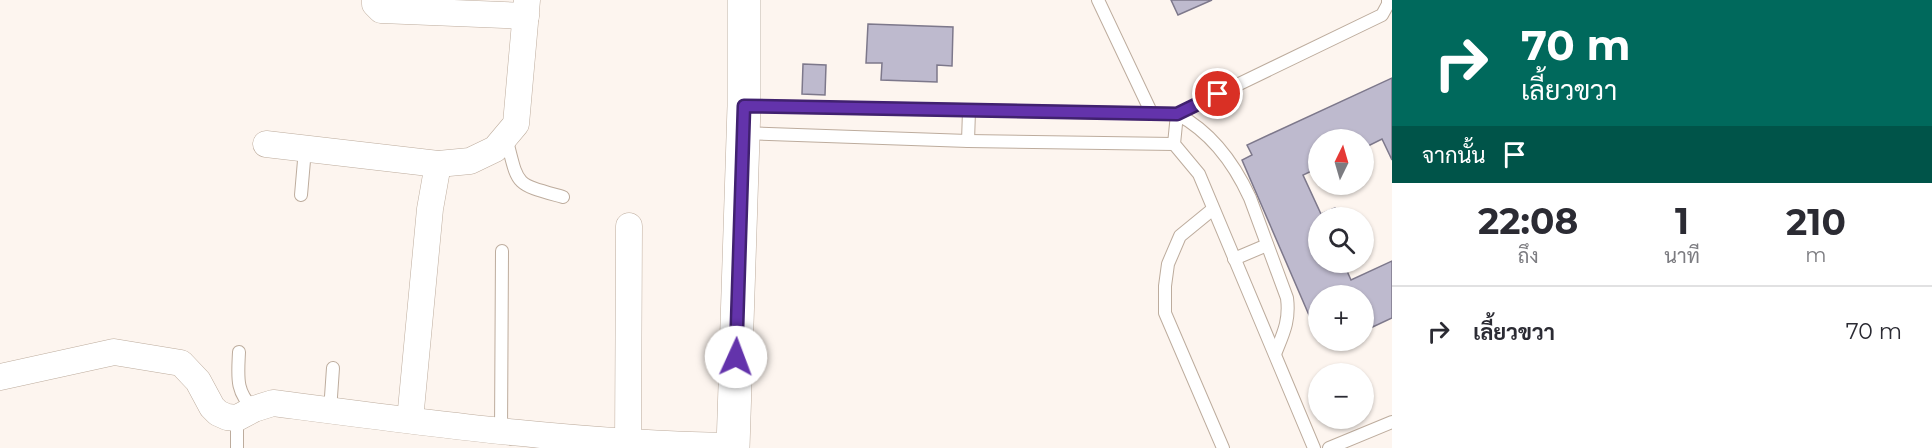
<!DOCTYPE html>
<html lang="th">
<head>
<meta charset="utf-8">
<style>
  :root { --surface:#fff; --page:#f7f7f7; --text:#2b2b33; --muted:#7c7c81; --line:#e1e1e2 }
  body { margin:0; font-family:Montserrat,Sarabun,sans-serif; background:var(--page); color:var(--text); height:100vh; display:flex; flex-direction:column; font-size:22px; white-space:nowrap }
  * { box-sizing:border-box; margin:0 }
  p { font-size:20px; color:var(--muted) }
  .icon { flex:none; width:33px; height:33px; fill:none; stroke:currentColor; stroke-width:2; stroke-linecap:round; stroke-linejoin:round }
  .map { position:relative; flex:1; overflow:hidden }
  .drawer { display:flex; flex-direction:column; background:var(--surface); width:540px }
  .drawer>* { flex:none }
  .hud { background:#00695c; color:#fff; overflow:hidden }
  .needle { width:39px; rotate:5deg }
  .controls { position:absolute; left:1308px; top:129px; display:grid; gap:12px }
  .controls a { display:grid; place-items:center; width:66px; height:66px; border-radius:50%; background:var(--surface); box-shadow:0 2px 4px #0004; font-size:30px }
  .pin { position:absolute; display:grid; place-items:center; width:51px; height:51px; color:#fff; margin:-26px; border:3px solid #fff; border-radius:50%; box-shadow:0 2px 6px #0007 }
  .me { position:absolute; width:66px; margin:-33px; rotate:2deg; stroke-linejoin:round; filter:drop-shadow(0 0 4px #0008) }
  .turn { display:flex; align-items:center; gap:21px; height:126px; padding:0 30px; font-size:27px }
  .turn .icon { width:78px; height:78px; stroke-width:2.5 }
  .turn b { display:block; font-size:42px; line-height:51px }
  .then { display:flex; align-items:center; height:57px; padding:0 30px; background:#0003; gap:12px; font-size:22px }
  .eta { display:flex; justify-content:space-evenly; align-items:center; height:102px; text-align:center }
  .eta b { font-size:36px; font-weight:700; line-height:42px }
  ul { padding:0; list-style:none }
  li { display:flex; align-items:center; gap:18px; height:90px; padding:0 30px; border-top:2px solid var(--line) }
  li div { flex:1 }
  li b { display:block; font-size:22px }
  li em { font-style:normal }
  main { display:flex; flex:1; min-height:0 }
  .map>svg:first-child { display:block }
</style>
</head>
<body>
<main>
<div class="map">
<svg width="1392" height="448" viewBox="0 0 1392 448">
  <rect width="100%" height="100%" fill="#fdf5ef"/>
  <g fill="#bebace" stroke="#7d788b" stroke-width="1.5">
    <path d="M1171,0H1212L1178,15Z"/>
    <path d="M868,24L953,27L952,66L937,65V82L881,80L882,63H866Z"/>
    <path d="M803,64L826,65L825,95L802,94Z"/>
    <path d="M1392,78V160L1382,139L1364,148V140H1318V168L1303,175L1321,214L1335,208L1339,218H1318V262H1343L1351,280L1392,261V318L1364,331V296H1318V336L1242,160L1252,155L1247,145Z"/>
  </g>
  <g fill="none" stroke-linecap="round" stroke-linejoin="round">
    <g stroke="#bdac9d" stroke-width="14">
      <g id="lane">
        <path d="M1098,0L1152,114"/>
        <path d="M745,106L1177,114C1211,132 1234,163 1250,198L1287,298C1290,321 1283,334 1275,354"/>
        <path d="M1177,114L1174,144L1199,174L1314,448"/>
        <path d="M1177,114L1382,15L1388,4V0"/>
        <path d="M743,133L968,141L1174,144"/>
        <path d="M506,137C519,187 513,183 563,197"/>
        <path d="M968,141L969,111"/>
        <path d="M301,195L305,149"/>
        <path d="M1213,209L1180,236L1168,264L1165,286V313L1223,448"/>
        <path d="M1234,259L1267,245"/>
        <path d="M239,352C238,376 235,392 254,409"/>
        <path d="M330,411L333,368"/>
        <path d="M237,418V448"/>
        <path d="M501,432L502,251"/>
        <path d="M1329,448L1392,422"/>
      </g>
    </g>
    <g stroke="#bdac9d" stroke-width="27">
      <g id="street">
        <path d="M375,0V4L381,10L526,16"/>
        <path d="M266,144L438,164L470,161L495,149L516,124L527,0"/>
        <path d="M0,377L114,352L181,363L198,381L212,407L218,413L227,417L237,418L254,409L273,403C426,423 579,444 733,446"/>
        <path d="M410,420L430,209L438,164"/>
        <path d="M628,448L629,226"/>
      </g>
    </g>
    <g stroke="#bdac9d" stroke-width="34">
      <path id="secondary" d="M733,448L744,106V0"/>
    </g>
    <use href="#lane" stroke="#fff" stroke-width="12"/>
    <use href="#street" stroke="#fff" stroke-width="26"/>
    <use href="#secondary" stroke="#fff" stroke-width="33"/>
  </g>
  <g fill="none" stroke-linecap="round" stroke-linejoin="round">
    <g stroke="#40216f" stroke-width="15">
      <path id="route" d="M736,357L744,106L1177,114L1218,94"/>
    </g>
    <use href="#route" stroke="#6333ab" stroke-width="10"/>
  </g>
</svg>
<div class="controls">
<a><svg class="needle" viewBox="-14 -14 28 28"><path d="M0-13l5 13h-10z" fill="#e53935"/><path d="M0 13l5-13h-10z" fill="#7c7c81"/></svg></a>
<a><svg class="icon" aria-label="search" viewBox="0 0 24 24"><circle cx="10" cy="10" r="6"/><path d="M15 15l6 6"/></svg></a>
<a>+</a>
<a>−</a>
</div>
<div class="pin" style="left:1218px;top:94px;background:#d93025"><svg class="icon" aria-label="arrive" viewBox="0 0 24 24"><path d="M6 21V4h12l-3 4 3 4H6"/></svg></div>
<svg class="me" style="left:736px;top:357px" viewBox="-20 -20 40 40"><circle r="19" fill="#fff"/><path d="M0-13L10 11 0 6-10 11z" fill="#6333ab"/></svg>
</div>
<section class="drawer">
<div class="hud">
<div class="turn"><svg class="icon" aria-label="right" viewBox="0 0 24 24"><path d="M7 20v-9h11M14 6l5 5-5 5"/></svg><div><b>70 m</b>เลี้ยวขวา</div></div>
<div class="then">จากนั้น<svg class="icon" aria-label="arrive" viewBox="0 0 24 24"><path d="M6 21V4h12l-3 4 3 4H6"/></svg></div>
</div>
<div class="eta">
<div><b>22:08</b><p>ถึง</p></div>
<div><b>1</b><p>นาที</p></div>
<div><b>210</b><p>m</p></div>
</div>
<ul>
<li><svg class="icon" aria-label="right" viewBox="0 0 24 24"><path d="M7 20v-9h11M14 6l5 5-5 5"/></svg><div><b>เลี้ยวขวา</b></div><em>70 m</em></li>
</ul>
</section>
</main>
</body>
</html>
